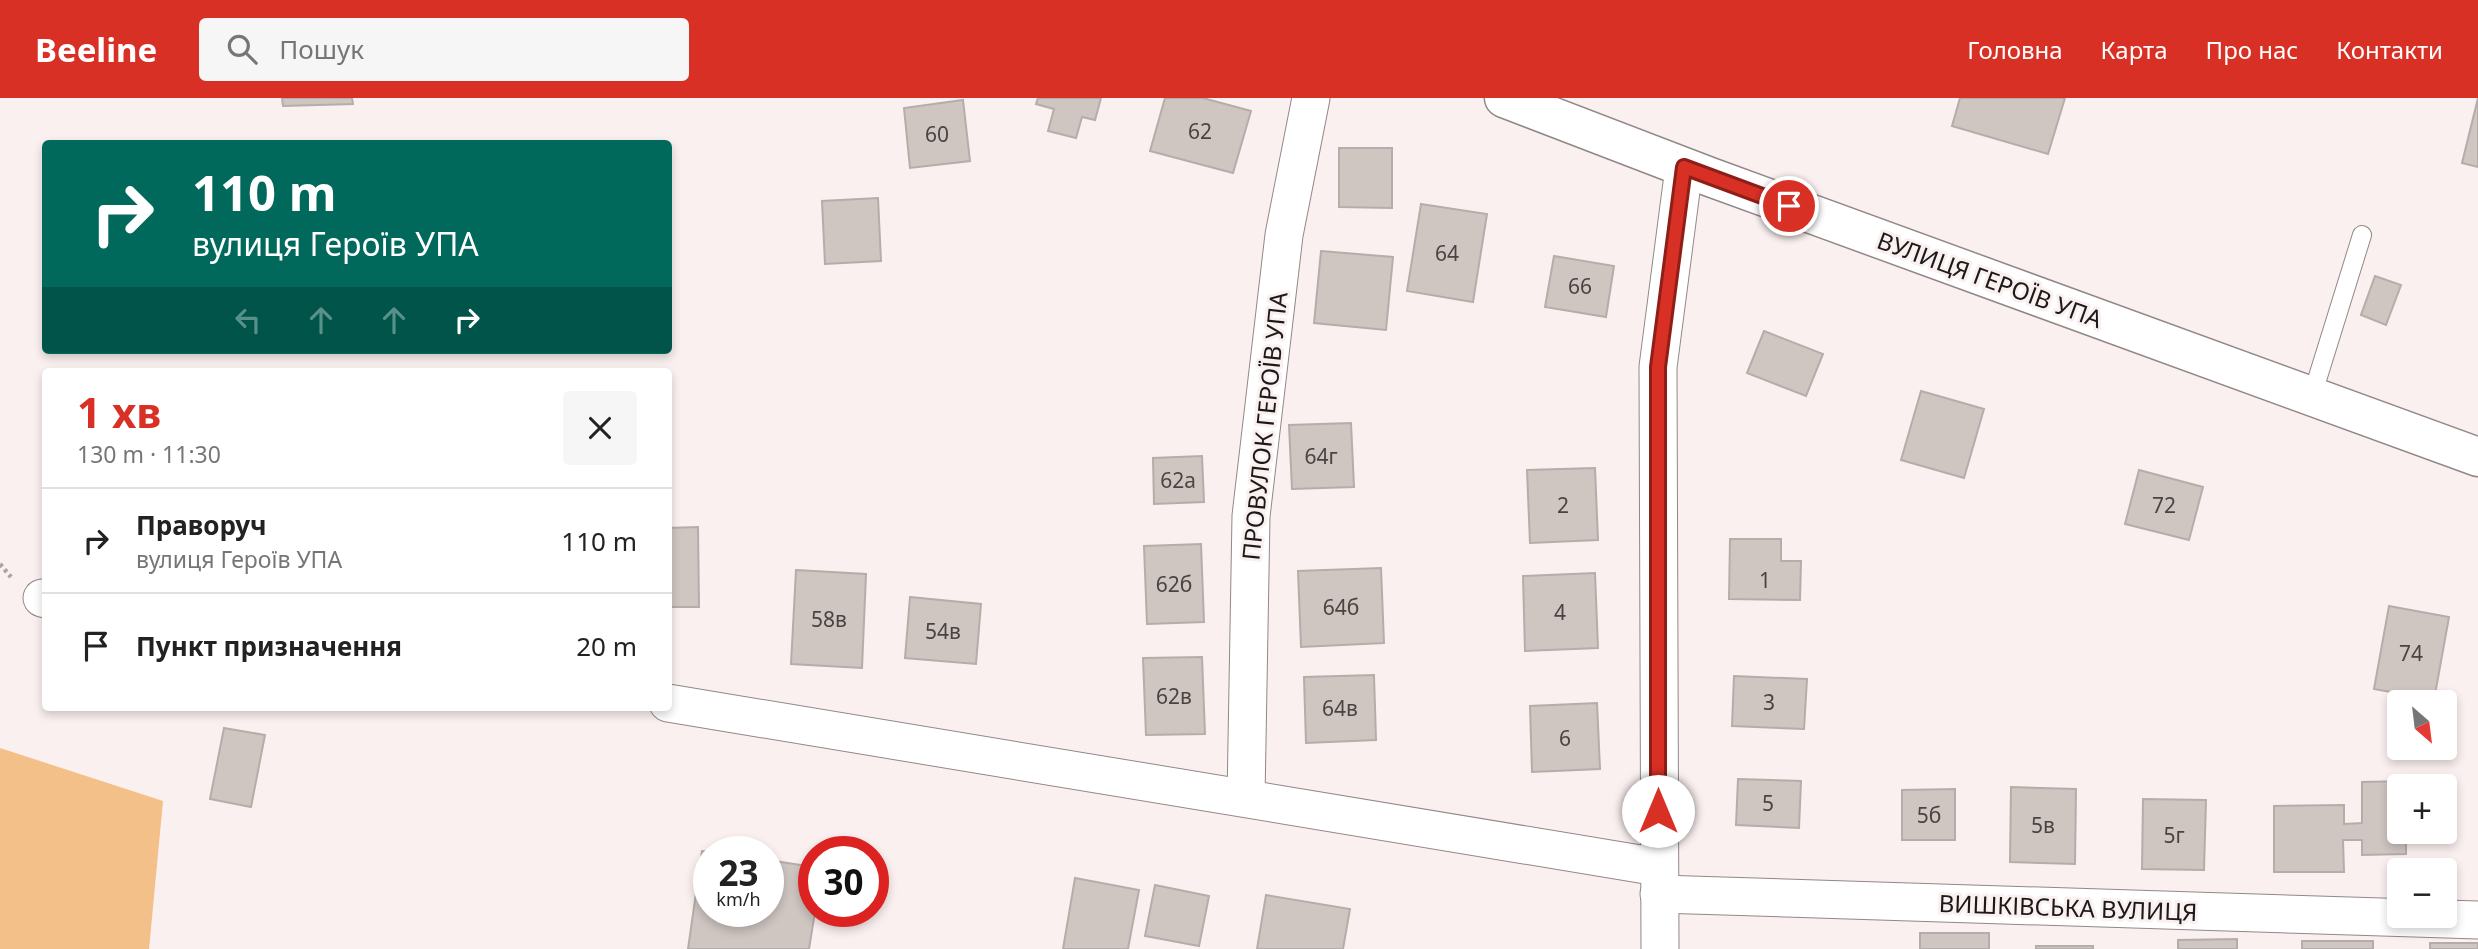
<!DOCTYPE html>
<html lang="uk">
<head>
<meta charset="utf-8">
<style>
  :root { --surface:#fff; --page:#f6f6f6; --text:#222; --muted:#767676; --line:#e0e0e0; --accent:#d93025 }
  body { margin:0; font-family:"Noto Sans",sans-serif; background:var(--page); color:var(--text); height:100vh; display:flex; flex-direction:column; font-size:26px; white-space:nowrap }
  * { box-sizing:border-box; margin:0 }
  p { font-size:23px; color:var(--muted) }
  .icon { flex:none; width:38px; height:38px; fill:none; stroke:currentColor; stroke-width:2; stroke-linecap:round; stroke-linejoin:round }
  .map { position:relative; flex:1; overflow:hidden }
  .sheet { position:absolute; left:42px; top:270px; width:630px; height:343px; display:flex; flex-direction:column; background:var(--surface); border-radius:7px; box-shadow:0 4px 10px #0003 }
  .sheet>* { flex:none }
  .banner { position:absolute; left:42px; top:42px; width:630px; height:214px; border-radius:7px; box-shadow:0 4px 10px #0003; background:#00695c; color:#fff; overflow:hidden }
  .needle { width:46px; rotate:152deg }
  .tools { position:absolute; left:2387px; top:592px; display:grid; gap:14px }
  .tools a { display:grid; place-items:center; width:70px; height:70px; border-radius:7px; background:var(--surface); box-shadow:0 4px 10px #0003; font-size:35px }
  .speed { position:absolute; left:693px; top:738px; display:flex; gap:14px; font-size:35px; font-weight:700; text-align:center }
  .speed>* { display:grid; place-content:center; width:91px; height:91px; border-radius:50%; background:var(--surface); box-shadow:0 4px 10px #0003; line-height:1 }
  .speed small { font-size:18px; font-weight:400 }
  .speed .limit { border:10px solid #d22; background:#fff; color:#111 }
  .pin { position:absolute; display:grid; place-items:center; width:60px; height:60px; color:#fff; margin:-30px; border:4px solid #fff; border-radius:50%; box-shadow:0 2px 7px #0007 }
  .me { position:absolute; width:77px; margin:-38px; rotate:0deg; stroke-linejoin:round; filter:drop-shadow(0 0 5px #0008) }
  .turn { display:flex; align-items:center; gap:24px; height:147px; padding:0 35px; font-size:32px }
  .turn .icon { width:91px; height:91px; stroke-width:2.5 }
  .turn b { display:block; font-size:49px; line-height:60px }
  .lanes { display:flex; align-items:center; height:66px; padding:0 35px; background:#0003; justify-content:center; gap:35px; direction:ltr }
  .lanes .off { opacity:.35 }
  .round { display:grid; place-items:center; flex:none; width:74px; height:74px; border-radius:7px; background:var(--page) }
  .summary { display:flex; align-items:center; justify-content:space-between; height:119px; padding:0 35px }
  h1 { font-size:42px; font-weight:700; line-height:52px; color:var(--accent) }
  ul { padding:0; list-style:none }
  li { display:flex; align-items:center; gap:21px; height:105px; padding:0 35px; border-top:2px solid var(--line) }
  li div { flex:1 }
  li b { display:block; font-size:26px }
  li em { font-style:normal }
  header { display:flex; align-items:center; gap:42px; box-sizing:border-box; height:98px; padding:0 35px; background:var(--accent); color:#fff }
  header strong { font-size:33px }
  nav { display:flex; gap:38px; margin-inline-start:auto; font-size:24px }
  .search { width:490px; height:63px; background:var(--page); display:flex; align-items:center; gap:18px; box-sizing:border-box; padding:0 24px; border-radius:7px; color:var(--muted); font-size:26px }
  .map>svg:first-child { display:block }
</style>
</head>
<body>
<header>
<strong>Beeline</strong>
<div class="search"><svg class="icon" aria-label="search" viewBox="0 0 24 24"><circle cx="10" cy="10" r="6"/><path d="M15 15l6 6"/></svg>Пошук</div>
<nav><a>Головна</a><a>Карта</a><a>Про нас</a><a>Контакти</a></nav>
</header>
<div class="map">
<svg width="2478" height="851" viewBox="0 0 2478 851">
  <rect width="100%" height="100%" fill="#faf0ef"/>
  <path fill="#f2c088" d="M0,650L163,703L149,851H0Z"/>
  <g fill="#cfc6c2" stroke="#b5ada9" stroke-width="2">
    <path d="M282,0H352L353,6L283,8Z"/>
    <path d="M1038,0H1101L1095,22L1082,19L1076,40L1048,33L1054,11L1036,6Z"/>
    <path d="M1165,0H1203L1251,13L1233,75L1150,53Z"/>
    <path d="M1960,0H2065L2048,56L1952,28Z"/>
    <path d="M2478,0V69L2462,65Z"/>
    <path d="M963,2L970,63L910,70L904,10Z"/>
    <path d="M1339,50H1392V110L1339,109Z"/>
    <path d="M878,100L881,163L825,166L822,103Z"/>
    <path d="M1421,106L1487,116L1473,204L1407,193Z"/>
    <path d="M1321,153L1393,159L1386,232L1314,225Z"/>
    <path d="M1554,158L1614,168L1606,219L1545,209Z"/>
    <path d="M2375,178L2401,187L2386,227L2361,217Z"/>
    <path d="M1764,233L1823,256L1806,298L1747,275Z"/>
    <path d="M1921,293L1984,311L1964,380L1901,362Z"/>
    <path d="M1351,325L1354,389L1292,391L1289,327Z"/>
    <path d="M1202,358L1204,404L1154,406L1153,360Z"/>
    <path d="M1595,370L1598,442L1530,445L1527,372Z"/>
    <path d="M2139,372L2203,389L2189,442L2125,426Z"/>
    <path d="M698,429L699,509H668V430Z"/>
    <path d="M1730,441H1781V463H1801L1800,502L1729,501Z"/>
    <path d="M1201,446L1204,524L1147,526L1144,448Z"/>
    <path d="M1381,470L1384,545L1301,549L1298,473Z"/>
    <path d="M796,472L866,476L862,570L791,566Z"/>
    <path d="M1595,475L1598,550L1525,553L1523,478Z"/>
    <path d="M910,499L981,506L976,566L905,560Z"/>
    <path d="M2389,508L2449,519L2434,602L2374,591Z"/>
    <path d="M1202,559L1205,636L1146,637L1143,560Z"/>
    <path d="M1374,577L1376,642L1306,645L1304,579Z"/>
    <path d="M1734,578L1807,581L1804,631L1732,628Z"/>
    <path d="M1597,605L1600,671L1532,674L1530,608Z"/>
    <path d="M224,630L265,637L251,709L210,701Z"/>
    <path d="M1738,681L1801,683L1799,730L1736,727Z"/>
    <path d="M2406,683V688H2399V733H2406V756L2362,757V742H2343L2344,774H2274V708L2344,707V726L2362,725V684Z"/>
    <path d="M2011,689L2076,691L2075,766L2010,764Z"/>
    <path d="M1955,691V742H1902V692Z"/>
    <path d="M2143,701L2206,702L2204,772L2142,771Z"/>
    <path d="M702,753L710,754L709,814H768V762L814,769L815,814L809,851H688Z"/>
    <path d="M1075,780L1139,792L1128,851H1063Z"/>
    <path d="M1155,787L1209,798L1199,848L1145,838Z"/>
    <path d="M1266,797L1350,811L1343,851H1257Z"/>
    <rect x="1920" y="835" width="69" height="16"/>
    <path d="M2237,841V851H2178V842Z"/>
    <rect x="2302" y="843" width="71" height="8"/>
    <rect x="2430" y="845" width="48" height="6"/>
    <rect x="2036" y="848" width="57" height="3"/>
  </g>
  <g fill="none" stroke-linecap="round" stroke-linejoin="round">
    <g stroke="#918887" stroke-width="20">
      <path id="service" d="M2312,298L2362,137"/>
    </g>
    <g stroke="#918887" stroke-width="39">
      <g id="minor">
        <path d="M42,500L46,501"/>
        <path d="M668,605L1658,769"/>
        <path d="M1246,700L1251,418L1284,137L1311,0"/>
        <path d="M1659,796L2478,822"/>
        <path d="M1660,851L1658,269L1684,70"/>
      </g>
    </g>
    <g stroke="#918887" stroke-width="41">
      <path id="tertiary" d="M1504,0L1710,79L2478,359"/>
    </g>
    <path stroke="#aca5a4" stroke-width="4.5" stroke-dasharray="3.5 3.5" stroke-linecap="butt" d="M0,466L11,479"/>
    <use href="#service" stroke="#fff" stroke-width="18"/>
    <use href="#minor" stroke="#fff" stroke-width="37"/>
    <use href="#tertiary" stroke="#fff" stroke-width="38"/>
  </g>
  <g fill="none" stroke-linecap="round" stroke-linejoin="round">
    <g stroke="#8d1f18" stroke-width="18">
      <path id="route" d="M1658,713V269L1684,69L1789,108"/>
    </g>
    <use href="#route" stroke="#d93025" stroke-width="12"/>
  </g>
  <g text-anchor="middle" dominant-baseline="central" stroke-width="6" stroke-linejoin="round" paint-order="stroke">
    <g font-size="21" fill="#494443">
      <text x="1200" y="33">62</text>
      <text x="937" y="36">60</text>
      <text x="1447" y="155">64</text>
      <text x="1580" y="188">66</text>
      <text x="1321" y="358">64г</text>
      <text x="1178" y="382">62а</text>
      <text x="1563" y="407">2</text>
      <text x="2164" y="407">72</text>
      <text x="1765" y="482">1</text>
      <text x="1174" y="486">62б</text>
      <text x="1341" y="509">64б</text>
      <text x="1560" y="514">4</text>
      <text x="829" y="521">58в</text>
      <text x="943" y="533">54в</text>
      <text x="2411" y="555">74</text>
      <text x="1174" y="598">62в</text>
      <text x="1769" y="604">3</text>
      <text x="1340" y="610">64в</text>
      <text x="1565" y="640">6</text>
      <text x="1768" y="705">5</text>
      <text x="1929" y="717">5б</text>
      <text x="2043" y="727">5в</text>
      <text x="2174" y="737">5г</text>
    </g>
    <g font-size="24" fill="#1c1919" stroke="#faf0ef">
      <text transform="translate(1990 181) rotate(20)">ВУЛИЦЯ ГЕРОЇВ УПА</text>
      <text transform="translate(1264 328) rotate(-84)">ПРОВУЛОК ГЕРОЇВ УПА</text>
      <text transform="translate(2068 809) rotate(2)">ВИШКІВСЬКА ВУЛИЦЯ</text>
    </g>
  </g>
</svg>
<div class="tools">
<a><svg class="needle" viewBox="-14 -14 28 28"><path d="M0-13l5 13h-10z" fill="#e53935"/><path d="M0 13l5-13h-10z" fill="#767676"/></svg></a>
<a>+</a>
<a>−</a>
</div>
<div class="speed"><div>23<small>km/h</small></div><div class="limit">30</div></div>
<div class="pin" style="left:1789px;top:108px;background:#d93025"><svg class="icon" aria-label="arrive" viewBox="0 0 24 24"><path d="M6 21V4h12l-3 4 3 4H6"/></svg></div>
<svg class="me" style="left:1658px;top:713px" viewBox="-20 -20 40 40"><circle r="19" fill="#fff"/><path d="M0-13L10 11 0 6-10 11z" fill="#d93025"/></svg>
<div class="banner">
<div class="turn"><svg class="icon" aria-label="right" viewBox="0 0 24 24"><path d="M7 20v-9h11M14 6l5 5-5 5"/></svg><div><b>110 m</b>вулиця Героїв УПА</div></div>
<div class="lanes"><svg class="icon off" aria-label="left" viewBox="0 0 24 24"><path d="M17 20v-9H6M10 6l-5 5 5 5"/></svg><svg class="icon off" aria-label="ahead" viewBox="0 0 24 24"><path d="M12 20V5M6 11l6-6 6 6"/></svg><svg class="icon off" aria-label="ahead" viewBox="0 0 24 24"><path d="M12 20V5M6 11l6-6 6 6"/></svg><svg class="icon" aria-label="right" viewBox="0 0 24 24"><path d="M7 20v-9h11M14 6l5 5-5 5"/></svg></div>
</div>
<section class="sheet">
<div class="summary"><div><h1>1 хв</h1><p>130 m · 11:30</p></div><a class="round"><svg class="icon" aria-label="close" viewBox="0 0 24 24"><path d="M6 6l12 12M18 6L6 18"/></svg></a></div>
<ul>
<li><svg class="icon" aria-label="right" viewBox="0 0 24 24"><path d="M7 20v-9h11M14 6l5 5-5 5"/></svg><div><b>Праворуч</b><p>вулиця Героїв УПА</p></div><em>110 m</em></li>
<li><svg class="icon" aria-label="arrive" viewBox="0 0 24 24"><path d="M6 21V4h12l-3 4 3 4H6"/></svg><div><b>Пункт призначення</b></div><em>20 m</em></li>
</ul>
</section>
</div>
</body>
</html>
